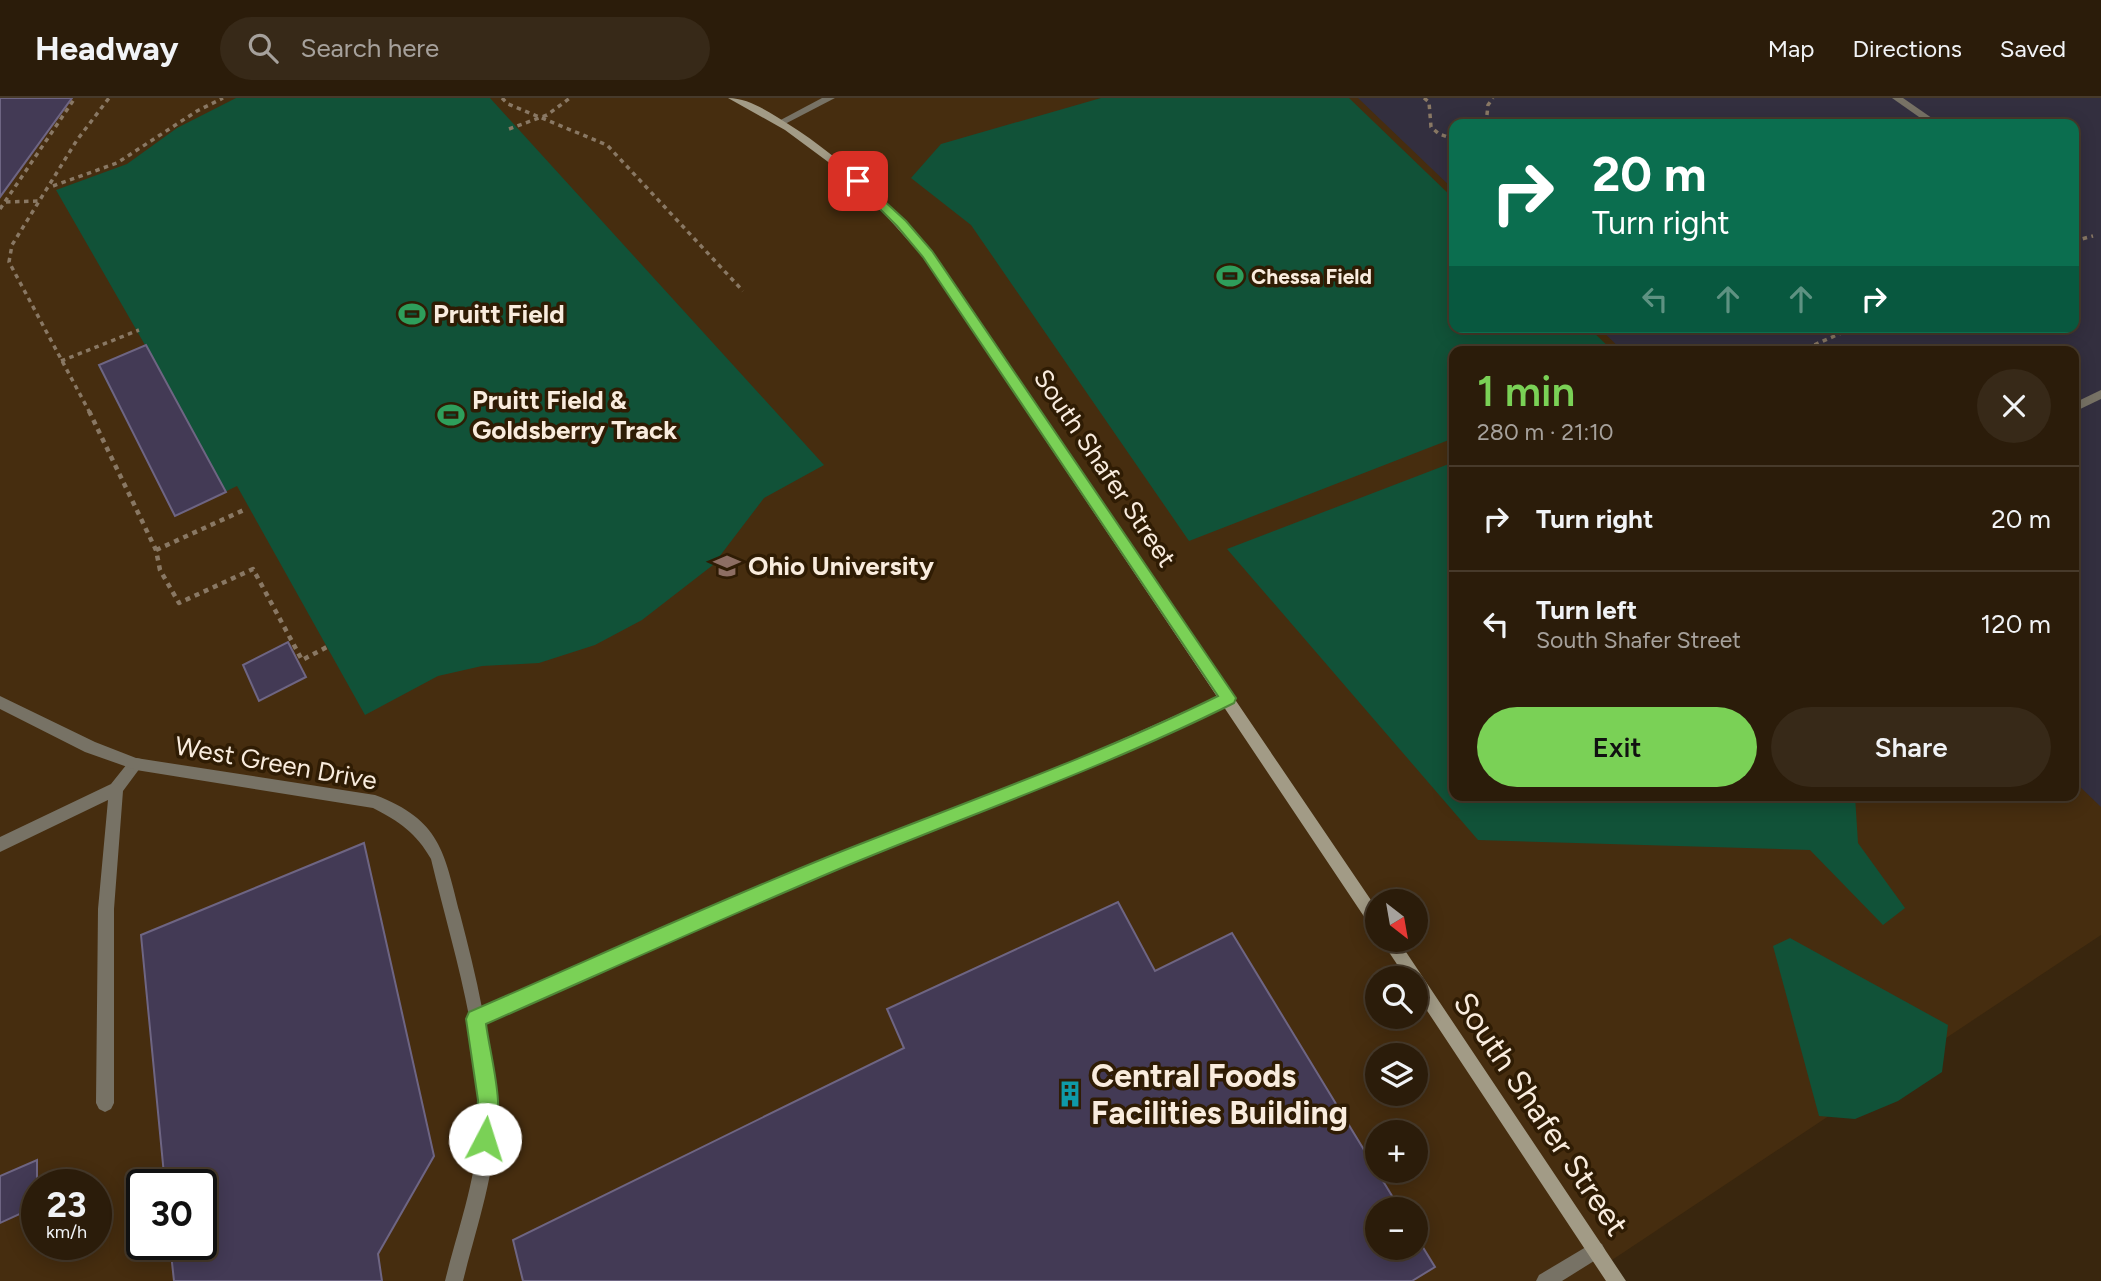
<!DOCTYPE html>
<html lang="en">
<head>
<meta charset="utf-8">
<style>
  :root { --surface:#2b1c0a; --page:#372918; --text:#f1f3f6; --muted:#a6a19c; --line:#473a2b; --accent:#7ad156 }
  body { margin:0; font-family:Figtree,sans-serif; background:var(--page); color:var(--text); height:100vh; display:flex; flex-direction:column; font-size:26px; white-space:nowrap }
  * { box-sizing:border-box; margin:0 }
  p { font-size:23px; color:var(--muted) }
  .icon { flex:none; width:38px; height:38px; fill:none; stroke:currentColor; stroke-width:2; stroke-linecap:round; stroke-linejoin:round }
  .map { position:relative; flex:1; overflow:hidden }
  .sheet { position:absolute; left:1449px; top:248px; width:630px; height:455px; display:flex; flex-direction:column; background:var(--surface); border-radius:14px; box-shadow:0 4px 18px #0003,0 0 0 2px var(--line) }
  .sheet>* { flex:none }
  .guide { position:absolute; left:1449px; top:21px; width:630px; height:214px; border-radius:14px; box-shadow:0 4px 18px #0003,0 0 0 2px var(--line); background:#0b6e4f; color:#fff; overflow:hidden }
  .needle { width:46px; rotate:149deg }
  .controls { position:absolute; left:1365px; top:791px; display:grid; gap:14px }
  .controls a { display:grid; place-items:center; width:63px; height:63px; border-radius:50%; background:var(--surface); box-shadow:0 4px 18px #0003,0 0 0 2px var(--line); font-size:35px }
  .speed { position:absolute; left:21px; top:1071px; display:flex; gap:14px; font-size:35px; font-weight:700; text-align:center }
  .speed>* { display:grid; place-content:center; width:91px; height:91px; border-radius:50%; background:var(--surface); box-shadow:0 4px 18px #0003,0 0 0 2px var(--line); line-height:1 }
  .speed small { font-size:18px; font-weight:400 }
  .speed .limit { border:4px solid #111; border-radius:10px; background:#fff; color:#111 }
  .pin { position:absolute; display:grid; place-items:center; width:60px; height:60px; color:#fff; margin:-30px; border-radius:14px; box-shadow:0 4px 10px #0006 }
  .me { position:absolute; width:77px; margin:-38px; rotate:5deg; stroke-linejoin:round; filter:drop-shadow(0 0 5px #0008) }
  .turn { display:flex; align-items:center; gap:24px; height:147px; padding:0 28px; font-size:32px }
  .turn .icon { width:91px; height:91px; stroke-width:2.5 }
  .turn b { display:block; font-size:49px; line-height:60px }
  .lanes { display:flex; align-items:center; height:66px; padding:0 28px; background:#0003; justify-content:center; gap:35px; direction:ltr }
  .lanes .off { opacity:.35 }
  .round { display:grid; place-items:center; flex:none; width:74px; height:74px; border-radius:37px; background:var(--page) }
  .overview { display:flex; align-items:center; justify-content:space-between; height:119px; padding:0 28px }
  h1 { font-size:42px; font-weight:600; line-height:52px; color:var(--accent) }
  .primary-button { display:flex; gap:14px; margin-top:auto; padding:14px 28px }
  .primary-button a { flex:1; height:80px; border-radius:42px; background:var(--accent); color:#111; font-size:28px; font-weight:600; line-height:80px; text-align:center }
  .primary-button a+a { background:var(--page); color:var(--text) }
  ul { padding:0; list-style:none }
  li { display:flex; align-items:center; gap:21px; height:105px; padding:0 28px; border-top:2px solid var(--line) }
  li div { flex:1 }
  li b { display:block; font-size:26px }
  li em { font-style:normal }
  header { display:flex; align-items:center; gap:42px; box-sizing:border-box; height:98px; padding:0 35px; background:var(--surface); border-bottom:2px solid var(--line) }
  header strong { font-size:33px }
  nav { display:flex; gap:38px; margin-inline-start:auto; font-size:24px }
  .search { width:490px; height:63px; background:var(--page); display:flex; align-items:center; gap:18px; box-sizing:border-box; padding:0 24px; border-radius:38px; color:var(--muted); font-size:26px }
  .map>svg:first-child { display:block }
</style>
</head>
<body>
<header>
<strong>Headway</strong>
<div class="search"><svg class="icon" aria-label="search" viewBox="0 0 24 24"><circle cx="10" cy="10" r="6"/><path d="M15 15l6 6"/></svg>Search here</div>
<nav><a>Map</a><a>Directions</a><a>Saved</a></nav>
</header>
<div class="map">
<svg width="2101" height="1183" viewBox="0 0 2101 1183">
  <rect width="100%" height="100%" fill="#39260e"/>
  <path fill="#462d0f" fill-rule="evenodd" d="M0,0H1365L1454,86V229H1603L1628,254H1454V698H2074V682L2101,708V837L1606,1166L1617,1183H0ZM1377,803H1416V842H1377ZM1377,880H1416V919H1377ZM1377,957H1416V996H1377ZM1377,1034H1416V1073H1377ZM37,1087H96V1146H37ZM142,1087H201V1146H142ZM1377,1111H1416V1150H1377Z"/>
  <path fill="#332f3f" d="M1358,0H2101V709L2074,683V254H1624L1598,229H2074V26H1454V92Z"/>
  <g fill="#115238">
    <path d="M236,0H490L824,367L764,400L713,467L642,522L595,547L539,565L482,568L438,578L365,617L237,388L175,418L98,267L145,247L56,92L127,66L177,30Z"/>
    <path d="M1101,0H1349L1454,101V229H1588L1614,254H1454V340L1189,443L971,127L911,80L941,46Z"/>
    <path d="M1454,364V698H1855L1858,745L1905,810L1883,827L1810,752L1478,742L1227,451Z"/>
    <path d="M1790,840L1948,927L1942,974L1898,1003L1855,1021L1819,1018L1773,848Z"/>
  </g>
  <g fill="#433a55" stroke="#6e6583" stroke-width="2">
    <path d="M0,0H72L0,99Z"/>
    <path d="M146,247L226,394L175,418L99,267Z"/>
    <path d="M288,544L306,579L259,603L243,567Z"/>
    <path d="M364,745L434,1058L378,1156L382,1183H174L170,1146H201V1087H165L141,837Z"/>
    <path d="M1118,804L1155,873L1232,835L1400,1111H1377V1150H1416V1138L1435,1169L1412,1183H523L513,1142L904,950L887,911Z"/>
    <path d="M37,1062V1108L0,1125V1078Z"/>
  </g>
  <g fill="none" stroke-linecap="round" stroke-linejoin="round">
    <g stroke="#897864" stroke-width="3.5" stroke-dasharray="4.5 4.5" stroke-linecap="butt">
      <path d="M502,0L508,6L607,47L743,193"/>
      <path d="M1424,0L1429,4L1431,29L1439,36L1454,41"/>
      <path d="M1486,26L1488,7L1493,0"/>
      <path d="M509,31L547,17L570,0"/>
      <path d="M53,88L117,65L197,13L223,0"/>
      <path d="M6,104L40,103"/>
      <path d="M0,111L75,0"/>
      <path d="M2074,143L2093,138"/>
      <path d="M1798,254L1855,229"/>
      <path d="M61,263L139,232"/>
      <path d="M90,315L9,164L12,147L77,42L109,0"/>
    </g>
    <g stroke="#897864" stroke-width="4.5" stroke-dasharray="5 5" stroke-linecap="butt">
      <path d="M89,313L156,452L160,472L179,505L253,471L302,562L327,549"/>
      <path d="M156,452L246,411"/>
    </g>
    <g fill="#777265" fill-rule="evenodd">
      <path d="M1892,0H1903L1939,25L1929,26Z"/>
      <path d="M2101,292V301L2074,314V305Z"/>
      <path d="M136,660L141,661L143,666L123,693L114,811V1005L111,1011L105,1014L99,1011L96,1005L98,811L108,702L0,754V739L111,686L131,661Z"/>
    </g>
    <g fill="#777265" fill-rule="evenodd">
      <path d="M822,0H835L783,27L775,25Z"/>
      <path d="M1228,594L1233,596L1235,600L1233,604L1088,670L751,807L485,925C491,957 497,990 496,1023C495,1077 476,1131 463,1183H445C458,1130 478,1077 479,1022C481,934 451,846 431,761C417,736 399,723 373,710L136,672L85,654L0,611V598L95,644L136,660L375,697C441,722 444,754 460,816C468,847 476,878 482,910L740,797L1078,661Z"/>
      <path d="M1596,1143L1602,1146L1605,1152L1602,1158L1562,1183H1536L1539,1177Z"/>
    </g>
    <g fill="#a29b86" fill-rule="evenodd">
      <path d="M728,0C746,0 762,10 777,19C837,55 885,102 931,153L1377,811V831L1371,829L923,159L881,112L835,69L785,32Z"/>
      <path d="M1381,842H1398L1626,1183H1606L1416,896V880H1406Z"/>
    </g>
  </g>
  <path fill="#7ad156" stroke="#4f8838" stroke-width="2" d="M858,79L906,123L932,153L1236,600L1234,605C1106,669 971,716 839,771C721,821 604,874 486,926C491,963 507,1012 492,1048L485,1051L478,1048L475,1041L478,1002L466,921L469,914C589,862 709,807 830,758C960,706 1092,660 1218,598L923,159L897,128L852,83Z"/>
  <defs>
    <g id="stadium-bare" transform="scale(2.1)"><path d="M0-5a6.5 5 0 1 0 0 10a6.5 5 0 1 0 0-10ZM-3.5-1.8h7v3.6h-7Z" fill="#2e9e5b" stroke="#2f1c04" stroke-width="2.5" paint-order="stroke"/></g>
    <g id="university-bare" transform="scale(2.1)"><path d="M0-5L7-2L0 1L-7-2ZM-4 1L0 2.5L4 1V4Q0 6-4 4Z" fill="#8d6e63" stroke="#2f1c04" stroke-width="2.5" paint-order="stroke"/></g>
    <g id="building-bare" transform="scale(2.1)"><path d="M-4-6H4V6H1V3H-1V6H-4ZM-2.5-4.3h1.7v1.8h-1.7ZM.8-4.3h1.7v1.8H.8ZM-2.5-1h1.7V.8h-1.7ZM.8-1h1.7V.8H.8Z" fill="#0f9aa8" stroke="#2f1c04" stroke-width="2.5" paint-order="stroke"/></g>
  </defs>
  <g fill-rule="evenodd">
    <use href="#stadium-bare" x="1230" y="178"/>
    <use href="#stadium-bare" x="412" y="216"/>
    <use href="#stadium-bare" x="451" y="317"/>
    <use href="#university-bare" x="727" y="468"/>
    <use href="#building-bare" x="1070" y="996"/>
  </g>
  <g text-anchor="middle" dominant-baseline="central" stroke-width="7" stroke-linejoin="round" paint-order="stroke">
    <g font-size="21" font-weight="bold" fill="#f9ecde" stroke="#2f1c04" text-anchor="start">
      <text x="1251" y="178">Chessa Field</text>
    </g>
    <g font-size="26" font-weight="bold" fill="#f9ecde" stroke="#2f1c04" text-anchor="start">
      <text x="433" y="216">Pruitt Field</text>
      <text x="472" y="302">Pruitt Field &amp;<tspan x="472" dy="30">Goldsberry Track</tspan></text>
      <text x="748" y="468">Ohio University</text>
    </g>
    <g font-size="26" fill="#f9ecde" stroke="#2f1c04">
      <text transform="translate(1105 370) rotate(56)">South Shafer Street</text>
      <text transform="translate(276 665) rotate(10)">West Green Drive</text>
    </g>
    <g font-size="32" font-weight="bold" fill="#f9ecde" stroke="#2f1c04" text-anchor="start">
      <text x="1091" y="978">Central Foods<tspan x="1091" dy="37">Facilities Building</tspan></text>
    </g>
    <g font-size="32" fill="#f9ecde" stroke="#2f1c04">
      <text transform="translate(1541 1016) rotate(56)">South Shafer Street</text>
    </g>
  </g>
</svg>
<div class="controls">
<a><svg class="needle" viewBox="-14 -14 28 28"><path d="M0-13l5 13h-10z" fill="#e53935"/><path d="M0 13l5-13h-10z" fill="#a6a19c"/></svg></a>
<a><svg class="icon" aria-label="search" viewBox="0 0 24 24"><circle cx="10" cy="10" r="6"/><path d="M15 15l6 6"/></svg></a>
<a><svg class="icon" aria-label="layers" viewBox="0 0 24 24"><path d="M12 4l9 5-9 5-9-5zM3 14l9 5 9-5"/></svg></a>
<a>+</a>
<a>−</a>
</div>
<div class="speed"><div>23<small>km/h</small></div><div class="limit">30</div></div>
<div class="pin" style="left:858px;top:83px;background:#d93025"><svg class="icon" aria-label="arrive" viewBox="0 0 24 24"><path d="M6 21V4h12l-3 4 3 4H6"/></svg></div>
<svg class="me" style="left:485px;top:1041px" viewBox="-20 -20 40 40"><circle r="19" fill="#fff"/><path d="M0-13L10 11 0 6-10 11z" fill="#7ad156"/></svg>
<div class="guide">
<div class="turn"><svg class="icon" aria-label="right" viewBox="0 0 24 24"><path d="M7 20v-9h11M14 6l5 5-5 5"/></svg><div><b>20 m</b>Turn right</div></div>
<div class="lanes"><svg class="icon off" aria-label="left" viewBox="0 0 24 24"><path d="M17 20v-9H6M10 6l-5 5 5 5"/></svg><svg class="icon off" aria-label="ahead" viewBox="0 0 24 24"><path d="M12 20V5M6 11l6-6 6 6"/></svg><svg class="icon off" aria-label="ahead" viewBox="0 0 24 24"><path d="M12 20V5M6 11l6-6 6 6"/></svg><svg class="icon" aria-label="right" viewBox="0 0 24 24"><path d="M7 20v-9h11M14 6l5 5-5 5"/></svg></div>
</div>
<section class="sheet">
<div class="overview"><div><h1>1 min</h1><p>280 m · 21:10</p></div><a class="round"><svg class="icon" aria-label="close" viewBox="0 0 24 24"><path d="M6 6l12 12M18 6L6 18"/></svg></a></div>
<ul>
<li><svg class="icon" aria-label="right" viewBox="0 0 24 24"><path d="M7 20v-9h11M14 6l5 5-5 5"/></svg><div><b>Turn right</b></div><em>20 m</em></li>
<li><svg class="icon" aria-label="left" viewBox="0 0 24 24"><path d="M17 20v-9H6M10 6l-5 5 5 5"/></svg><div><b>Turn left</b><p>South Shafer Street</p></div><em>120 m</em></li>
</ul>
<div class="primary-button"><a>Exit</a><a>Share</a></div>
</section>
</div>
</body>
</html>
